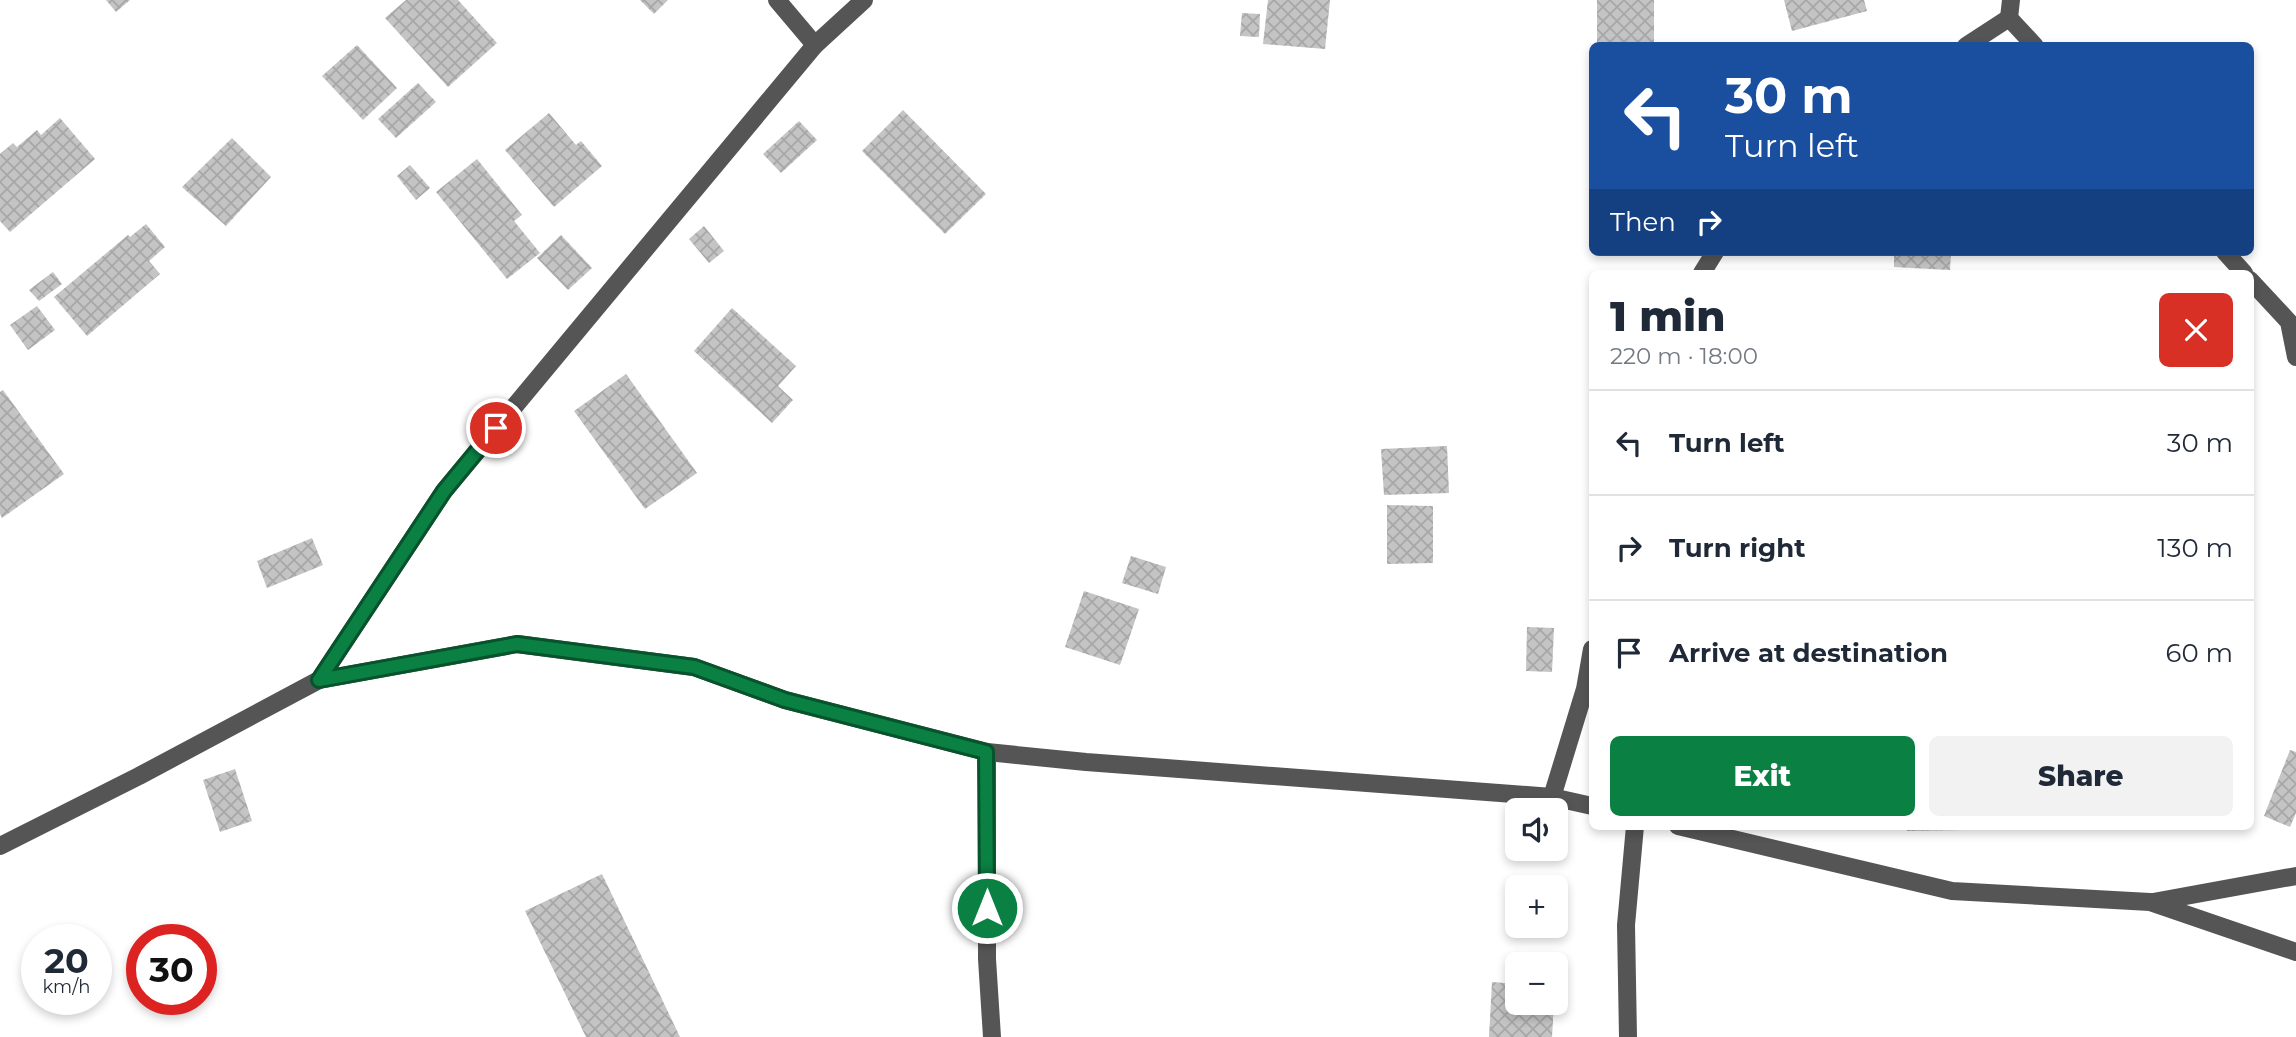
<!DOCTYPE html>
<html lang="en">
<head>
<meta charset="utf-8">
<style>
  :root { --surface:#fff; --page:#f2f2f3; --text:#1f2937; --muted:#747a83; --line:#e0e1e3; --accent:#0b8043 }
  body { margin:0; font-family:Montserrat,sans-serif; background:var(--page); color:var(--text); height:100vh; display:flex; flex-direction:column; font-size:26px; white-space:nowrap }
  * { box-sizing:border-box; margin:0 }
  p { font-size:23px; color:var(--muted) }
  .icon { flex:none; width:38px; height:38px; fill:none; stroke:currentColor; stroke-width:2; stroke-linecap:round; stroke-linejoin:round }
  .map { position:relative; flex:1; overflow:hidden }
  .sheet { position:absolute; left:1589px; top:270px; width:665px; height:560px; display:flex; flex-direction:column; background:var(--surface); border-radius:10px; box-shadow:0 4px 10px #0003 }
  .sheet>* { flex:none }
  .banner { position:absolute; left:1589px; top:42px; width:665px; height:214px; border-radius:10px; box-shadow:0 4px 10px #0003; background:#1a4fa0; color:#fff; overflow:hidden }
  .buttons { position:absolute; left:1505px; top:798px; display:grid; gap:14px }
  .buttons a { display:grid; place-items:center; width:63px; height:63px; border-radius:10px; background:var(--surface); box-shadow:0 4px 10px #0003; font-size:35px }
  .speed { position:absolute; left:21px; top:924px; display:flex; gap:14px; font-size:35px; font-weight:700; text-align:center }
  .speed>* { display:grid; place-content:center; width:91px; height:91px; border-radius:50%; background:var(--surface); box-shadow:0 4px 10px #0003; line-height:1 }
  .speed small { font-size:18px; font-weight:400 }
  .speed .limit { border:10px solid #d22; background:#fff; color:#111 }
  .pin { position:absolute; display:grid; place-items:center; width:60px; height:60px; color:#fff; margin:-30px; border:4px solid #fff; border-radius:50%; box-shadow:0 2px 7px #0007 }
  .me { position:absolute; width:77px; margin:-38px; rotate:0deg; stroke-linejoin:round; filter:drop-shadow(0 0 5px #0008) }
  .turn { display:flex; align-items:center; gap:24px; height:147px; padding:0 21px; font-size:32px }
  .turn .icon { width:91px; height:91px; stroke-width:2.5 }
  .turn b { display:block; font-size:49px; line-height:60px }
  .then { display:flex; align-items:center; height:66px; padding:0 21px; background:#0003; gap:14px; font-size:26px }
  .round { display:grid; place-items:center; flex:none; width:74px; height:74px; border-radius:10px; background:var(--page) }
  .headline { display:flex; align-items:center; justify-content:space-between; height:119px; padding:0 21px }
  h1 { font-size:42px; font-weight:800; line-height:52px }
  .action { display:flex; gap:14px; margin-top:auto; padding:14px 21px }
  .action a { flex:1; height:80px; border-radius:10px; background:var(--accent); color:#fff; font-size:28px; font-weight:800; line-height:80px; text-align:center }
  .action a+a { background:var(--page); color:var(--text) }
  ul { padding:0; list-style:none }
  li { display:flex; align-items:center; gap:21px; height:105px; padding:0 21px; border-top:2px solid var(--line) }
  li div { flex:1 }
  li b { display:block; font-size:26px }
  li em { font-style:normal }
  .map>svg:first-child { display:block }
</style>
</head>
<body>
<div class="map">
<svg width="2296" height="1037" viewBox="0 0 2296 1037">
  <defs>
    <pattern id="building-cross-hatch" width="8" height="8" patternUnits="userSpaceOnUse" patternTransform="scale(1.75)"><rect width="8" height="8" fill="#c4c4c4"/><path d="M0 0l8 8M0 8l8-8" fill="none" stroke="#a7a7a7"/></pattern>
  </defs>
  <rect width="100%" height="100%" fill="#fff"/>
  <g fill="url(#building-cross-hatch)">
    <path d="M106,0H130L116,12Z"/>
    <path d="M406,0H458L497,43L448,87L385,18Z"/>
    <path d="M640,0H668L654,14Z"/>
    <path d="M1268,0H1330L1325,49L1263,44Z"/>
    <rect x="1597" y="0" width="57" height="43"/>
    <path d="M1784,0H1864L1867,11L1792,31Z"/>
    <path d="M1242,13L1260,14L1259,37L1240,36Z"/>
    <path d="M357,45L397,88L363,120L322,76Z"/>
    <path d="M418,83L436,102L396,138L378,119Z"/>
    <path d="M903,110L986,194L945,234L862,151Z"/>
    <path d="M549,113L576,145L581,141L602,166L554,207L505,150Z"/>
    <path d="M60,118L95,159L10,232L0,221V154L13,143L17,147L37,130L41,135Z"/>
    <path d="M799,121L817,140L781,173L763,154Z"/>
    <path d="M232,138L271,177L226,226L182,187Z"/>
    <path d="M477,159L522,215L514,221L540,253L507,279L436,192Z"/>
    <path d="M410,165L430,188L416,200L397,176Z"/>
    <path d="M146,224L165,247L149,261L160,274L87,336L54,297L128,235L130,237Z"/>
    <path d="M704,226L724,251L709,263L689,239Z"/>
    <path d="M561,235L592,268L568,290L537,258Z"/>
    <path d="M1894,252H1951L1950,270L1894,267Z"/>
    <path d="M53,272L62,284L39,301L29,290Z"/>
    <path d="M37,306L55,330L28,350L10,325Z"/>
    <path d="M732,308L796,366L778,386L793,400L772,423L694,351Z"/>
    <path d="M626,374L697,473L645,509L574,411Z"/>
    <path d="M3,390L64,474L2,518L0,514V392Z"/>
    <path d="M1447,446L1449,493L1384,495L1381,449Z"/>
    <path d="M1387,505L1433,506V563L1387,564Z"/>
    <path d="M312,538L323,565L267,588L257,561Z"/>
    <path d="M1131,556L1166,567L1158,594L1122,583Z"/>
    <path d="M1084,591L1139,609L1120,665L1065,647Z"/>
    <path d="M1527,627L1554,628L1552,672L1526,671Z"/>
    <path d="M2290,750L2296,752V813L2290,827L2264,816Z"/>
    <path d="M235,769L252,821L220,832L203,780Z"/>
    <path d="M1907,826H1967V830L1907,831Z"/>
    <path d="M602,874L680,1037H586L525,911Z"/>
    <path d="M1492,982L1517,984V1003H1554L1552,1037H1489Z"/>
  </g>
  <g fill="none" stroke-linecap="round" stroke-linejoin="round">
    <g stroke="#555" stroke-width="18">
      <path d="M777,0L815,45"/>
      <path d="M2011,0L2009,18L2035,46"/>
      <path d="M1966,46L2009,18"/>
      <path d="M2225,252L2244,273"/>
      <path d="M1702,273L1715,252"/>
      <path d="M2250,280L2289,322L2296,357"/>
      <path d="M319,680L517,644L694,667L785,700L987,752L1086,762L1552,797L1592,806"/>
      <path d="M987,752V959L992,1037"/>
      <path d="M1552,797L1585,689L1592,649"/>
      <path d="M1678,826L1952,891L2150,902L2296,952"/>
      <path d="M0,846L139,776L319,680L444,491L815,45L864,0"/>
      <path d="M2153,902L2296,876"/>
      <path d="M1628,1037L1626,925L1635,826"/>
    </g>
  </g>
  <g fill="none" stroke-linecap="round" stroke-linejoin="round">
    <g stroke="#07532c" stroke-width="18">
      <path id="route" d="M496,428L444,491L319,680L517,644L694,667L785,700L986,752L987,908"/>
    </g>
    <use href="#route" stroke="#0b8043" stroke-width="12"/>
  </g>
</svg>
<div class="buttons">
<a><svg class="icon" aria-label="sound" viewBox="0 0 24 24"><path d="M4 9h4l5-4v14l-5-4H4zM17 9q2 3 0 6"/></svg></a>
<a>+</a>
<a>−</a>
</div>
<div class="speed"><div>20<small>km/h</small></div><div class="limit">30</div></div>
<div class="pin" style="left:496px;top:428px;background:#d93025"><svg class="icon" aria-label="arrive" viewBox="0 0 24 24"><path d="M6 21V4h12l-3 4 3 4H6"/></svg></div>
<svg class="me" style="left:987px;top:908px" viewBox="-20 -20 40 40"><circle r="17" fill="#0b8043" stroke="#fff" stroke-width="3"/><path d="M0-11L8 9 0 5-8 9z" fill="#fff"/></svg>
<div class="banner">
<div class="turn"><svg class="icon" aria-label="left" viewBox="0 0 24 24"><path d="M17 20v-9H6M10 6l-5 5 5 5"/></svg><div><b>30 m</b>Turn left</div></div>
<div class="then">Then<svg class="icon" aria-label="right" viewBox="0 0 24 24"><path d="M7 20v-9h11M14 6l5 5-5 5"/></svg></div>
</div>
<section class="sheet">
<div class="headline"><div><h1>1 min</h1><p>220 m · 18:00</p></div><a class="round" style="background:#d93025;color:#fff"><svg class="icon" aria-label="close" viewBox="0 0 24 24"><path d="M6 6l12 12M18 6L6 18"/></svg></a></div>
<ul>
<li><svg class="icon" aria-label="left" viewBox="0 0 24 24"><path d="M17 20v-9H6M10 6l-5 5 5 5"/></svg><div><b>Turn left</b></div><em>30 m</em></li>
<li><svg class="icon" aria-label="right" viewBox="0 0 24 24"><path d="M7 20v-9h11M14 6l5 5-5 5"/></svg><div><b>Turn right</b></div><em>130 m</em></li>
<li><svg class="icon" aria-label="arrive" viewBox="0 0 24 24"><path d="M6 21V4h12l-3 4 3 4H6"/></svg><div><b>Arrive at destination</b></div><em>60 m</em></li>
</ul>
<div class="action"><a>Exit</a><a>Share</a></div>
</section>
</div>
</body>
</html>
